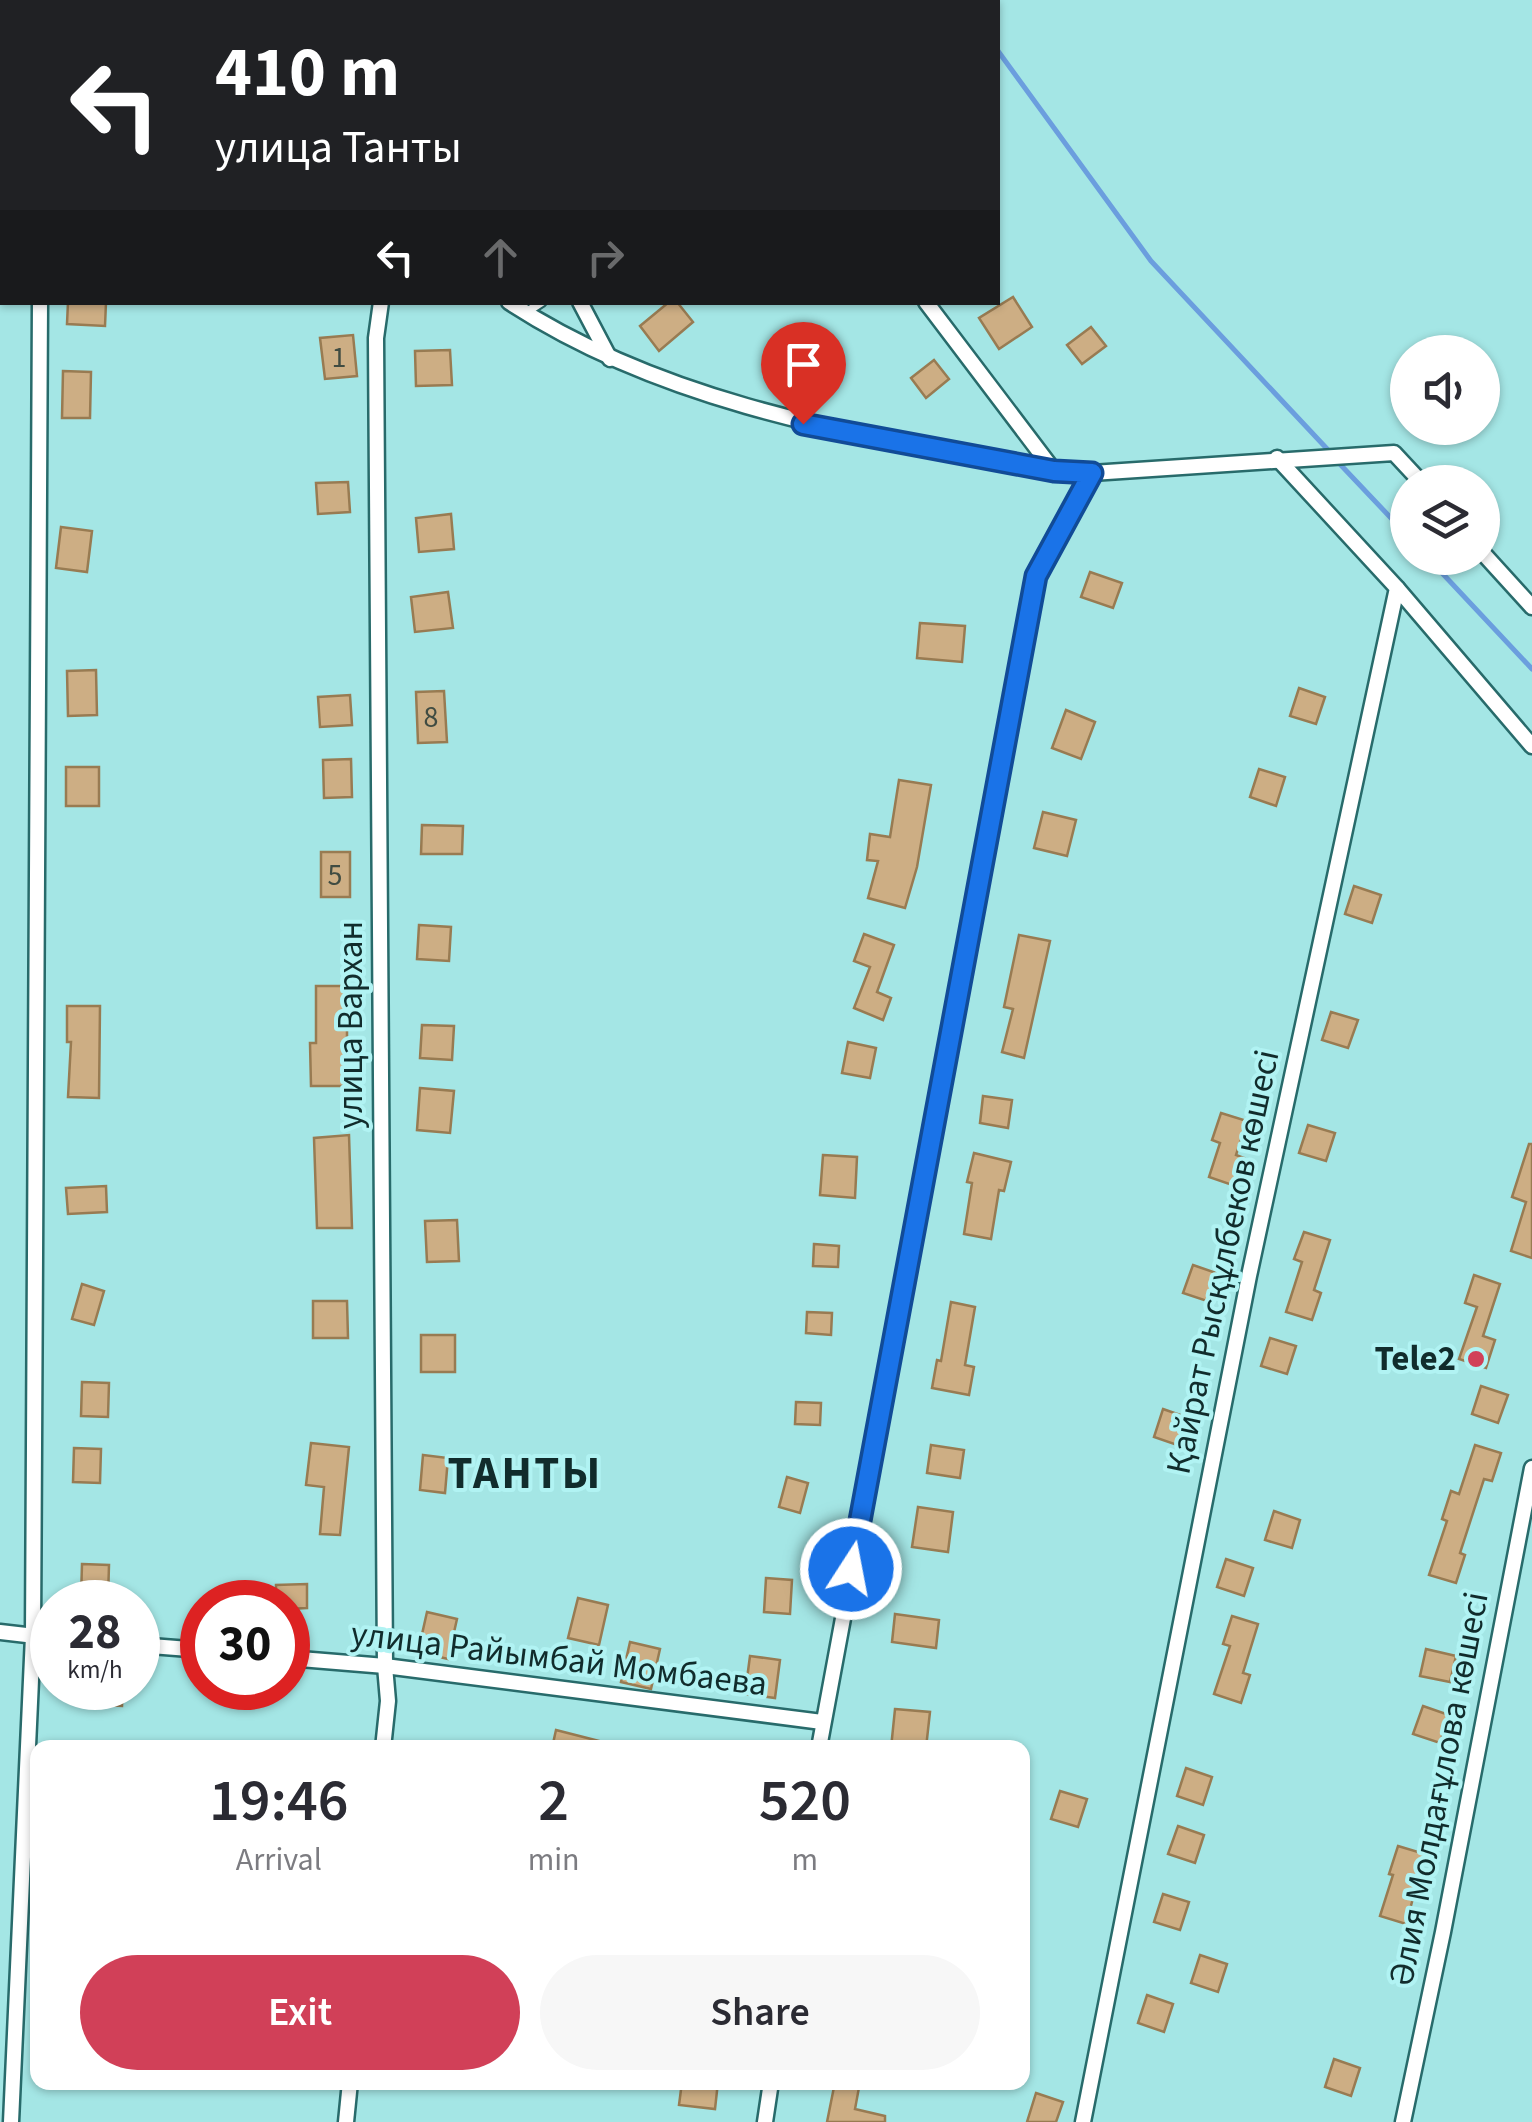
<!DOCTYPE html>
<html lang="en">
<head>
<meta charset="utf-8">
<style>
  :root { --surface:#fff; --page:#f7f7f7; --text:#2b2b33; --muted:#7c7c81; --accent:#d14058 }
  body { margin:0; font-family:"Source Sans 3",sans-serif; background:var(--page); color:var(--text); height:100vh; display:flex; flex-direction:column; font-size:38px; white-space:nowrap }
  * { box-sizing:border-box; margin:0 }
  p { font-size:32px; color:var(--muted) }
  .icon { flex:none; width:55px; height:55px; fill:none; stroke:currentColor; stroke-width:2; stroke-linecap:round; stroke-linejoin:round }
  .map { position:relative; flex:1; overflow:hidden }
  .side { position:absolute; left:30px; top:1740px; width:1000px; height:350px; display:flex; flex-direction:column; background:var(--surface); border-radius:20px; box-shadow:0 2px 8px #0004 }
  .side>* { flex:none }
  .hud { position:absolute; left:0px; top:0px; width:1000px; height:305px; box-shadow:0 2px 8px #0004; background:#202124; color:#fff; overflow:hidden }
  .tools { position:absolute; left:1390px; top:335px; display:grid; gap:20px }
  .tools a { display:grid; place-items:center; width:110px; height:110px; border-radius:50%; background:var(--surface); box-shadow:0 2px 8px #0004; font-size:50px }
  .speed { position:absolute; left:30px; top:1580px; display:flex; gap:20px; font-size:50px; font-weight:700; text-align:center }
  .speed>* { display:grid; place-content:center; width:130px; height:130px; border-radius:50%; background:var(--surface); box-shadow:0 2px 8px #0004; line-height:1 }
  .speed small { font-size:25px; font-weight:400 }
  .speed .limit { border:15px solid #d22; background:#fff; color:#111 }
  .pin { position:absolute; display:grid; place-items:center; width:85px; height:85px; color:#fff; margin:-102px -42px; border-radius:50% 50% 50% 0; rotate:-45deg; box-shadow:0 0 10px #0007 }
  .pin .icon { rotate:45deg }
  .me { position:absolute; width:110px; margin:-55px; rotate:11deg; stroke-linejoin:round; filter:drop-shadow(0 0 8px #0008) }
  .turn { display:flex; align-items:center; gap:35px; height:210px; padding:0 50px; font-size:45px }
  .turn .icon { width:130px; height:130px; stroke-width:2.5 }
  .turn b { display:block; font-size:70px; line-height:85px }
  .lanes { display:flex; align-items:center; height:95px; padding:0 50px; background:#0003; justify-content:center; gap:50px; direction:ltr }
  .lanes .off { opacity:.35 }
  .eta { display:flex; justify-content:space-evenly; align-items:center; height:170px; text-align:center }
  .eta b { font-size:60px; font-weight:600; line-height:70px }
  .primary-button { display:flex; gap:20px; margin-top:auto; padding:20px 50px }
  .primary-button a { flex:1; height:115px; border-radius:60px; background:var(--accent); color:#fff; font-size:40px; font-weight:600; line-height:115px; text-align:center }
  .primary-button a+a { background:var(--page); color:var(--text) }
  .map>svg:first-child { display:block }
</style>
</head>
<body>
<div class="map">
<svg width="1532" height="2122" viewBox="0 0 1532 2122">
  <rect width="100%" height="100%" fill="#a4e6e5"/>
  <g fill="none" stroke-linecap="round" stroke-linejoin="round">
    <g stroke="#6b9ede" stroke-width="5">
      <path d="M959,0L961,2"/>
      <path d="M998,51L1151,261L1330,452"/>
      <path d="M1337,461L1408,536"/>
      <path d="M1428,558L1532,669"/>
    </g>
  </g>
  <g fill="#cdae84" stroke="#987b52" stroke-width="2.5">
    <path d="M1013,297L1032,327L999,349L979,318Z"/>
    <path d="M68,302H106L105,326L67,324Z"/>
    <path d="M669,302H677L693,322L659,351L640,326Z"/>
    <path d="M1091,327L1106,346L1082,364L1067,345Z"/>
    <path d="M353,335L357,376L325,379L320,338Z"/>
    <path d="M450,350L452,385L416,386L415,351Z"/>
    <path d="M934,360L949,379L926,398L911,378Z"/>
    <path d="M63,371L91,372L90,418H62Z"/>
    <path d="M348,482L350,512L318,514L316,483Z"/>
    <path d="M451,514L454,549L419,552L416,518Z"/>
    <path d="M61,527L92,531L87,572L56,568Z"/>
    <path d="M1090,572L1122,583L1113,608L1081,597Z"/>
    <path d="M448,592L453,628L415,632L411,597Z"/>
    <path d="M920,623L965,626L962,662L917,658Z"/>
    <path d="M96,670L97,715L68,716L67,671Z"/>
    <path d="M1299,688L1325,697L1316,724L1290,716Z"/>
    <path d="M444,691L447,742L418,743L416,692Z"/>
    <path d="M350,695L352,725L320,727L318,697Z"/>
    <path d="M1066,710L1095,722L1081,759L1052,748Z"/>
    <path d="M351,759L352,797L324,798L323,760Z"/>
    <rect x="66" y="767" width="33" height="39"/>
    <path d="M1259,769L1285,777L1276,806L1250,797Z"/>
    <path d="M899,780L931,785L917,867L905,908L868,898L878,861L867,860L870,834L890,837Z"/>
    <path d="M1043,812L1076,820L1067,856L1034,848Z"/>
    <path d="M422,825L463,826L462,854H421Z"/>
    <rect x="321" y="852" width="29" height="45"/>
    <path d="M1354,886L1381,895L1372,923L1345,914Z"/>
    <path d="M419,925L451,927L449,961L417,959Z"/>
    <path d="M864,934L894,945L877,992L891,998L883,1020L854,1008L870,967L854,961Z"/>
    <path d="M1019,935L1050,941L1024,1058L1002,1052L1013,1009L1004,1007Z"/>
    <path d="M316,986H347V1043L356,1042V1086H311L310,1043H316Z"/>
    <path d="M67,1006H100L99,1098L68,1097L71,1042H67Z"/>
    <path d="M1331,1012L1358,1020L1348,1048L1322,1040Z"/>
    <path d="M422,1025L454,1026L452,1060L420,1058Z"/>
    <path d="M848,1042L876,1048L870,1078L842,1073Z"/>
    <path d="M420,1088L454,1091L450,1133L417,1130Z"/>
    <path d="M983,1096L1012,1100L1008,1128L980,1123Z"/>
    <path d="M1221,1113L1247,1121L1236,1155L1244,1158L1235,1186L1209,1177L1220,1143L1212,1140Z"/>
    <path d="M1308,1125L1335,1133L1326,1161L1299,1153Z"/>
    <path d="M349,1135L352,1228H317L314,1138Z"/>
    <path d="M1529,1144H1532V1258L1511,1251L1526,1202L1512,1197Z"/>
    <path d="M974,1153L1011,1162L1004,1191L999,1190L991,1239L964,1234L972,1183L967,1182Z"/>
    <path d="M823,1155L857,1157L855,1198L820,1195Z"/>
    <path d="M106,1186L107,1212L68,1214L66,1188Z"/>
    <path d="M457,1220L459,1261L427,1262L425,1221Z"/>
    <path d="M1304,1232L1330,1240L1314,1290L1321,1293L1312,1320L1286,1312L1302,1262L1294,1259Z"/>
    <path d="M814,1244L839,1246L838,1267L813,1266Z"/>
    <path d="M1193,1265L1219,1274L1210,1302L1183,1293Z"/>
    <path d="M1474,1275L1500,1284L1483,1336L1495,1340L1486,1368L1459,1359L1477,1307L1465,1303Z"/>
    <path d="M82,1284L104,1291L94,1325L72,1319Z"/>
    <path d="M313,1301H347L348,1338H313Z"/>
    <path d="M951,1302L975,1307L965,1365L974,1367L969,1395L932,1388L937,1360L941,1361Z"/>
    <path d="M807,1312L832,1313L831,1335L806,1333Z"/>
    <rect x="421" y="1335" width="34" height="37"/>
    <path d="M1270,1338L1296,1346L1287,1374L1261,1366Z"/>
    <path d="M82,1382L109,1383L108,1417L81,1416Z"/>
    <path d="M1481,1386L1508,1395L1498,1423L1472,1414Z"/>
    <path d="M796,1402L821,1403L820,1425L795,1424Z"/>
    <path d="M1163,1409L1189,1418L1180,1446L1154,1437Z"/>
    <path d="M311,1443L349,1447L340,1535L320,1534L324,1487L306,1485Z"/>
    <path d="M931,1445L964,1450L960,1478L927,1473Z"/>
    <path d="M1475,1445L1501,1453L1492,1481L1484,1479L1460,1553L1465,1555L1456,1583L1429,1575L1447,1521L1442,1519L1451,1491L1459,1494Z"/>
    <path d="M74,1448L101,1449L100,1483L73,1482Z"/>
    <path d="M423,1455L448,1458L445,1493L420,1490Z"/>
    <path d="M787,1477L808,1483L800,1513L779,1507Z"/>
    <path d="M918,1507L953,1512L948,1552L912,1547Z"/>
    <path d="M1274,1511L1300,1520L1292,1548L1265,1540Z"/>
    <path d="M1226,1559L1253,1568L1244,1596L1217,1587Z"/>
    <path d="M82,1564L109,1565L108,1599L81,1598Z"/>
    <path d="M766,1578L792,1580L790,1614L764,1612Z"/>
    <path d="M307,1584V1608L288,1609V1602H276V1585Z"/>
    <path d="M578,1598L608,1605L599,1645L568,1638Z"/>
    <path d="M427,1612L457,1619L448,1659L418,1652Z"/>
    <path d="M895,1614L939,1620L936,1648L892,1642Z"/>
    <path d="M1232,1616L1258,1624L1243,1673L1250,1675L1241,1703L1214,1694L1230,1646L1223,1644Z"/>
    <path d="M630,1642L660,1649L651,1689L621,1682Z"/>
    <path d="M1426,1649L1456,1656L1450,1682L1420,1676Z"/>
    <path d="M750,1656L780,1660L775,1698L745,1694Z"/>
    <path d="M89,1688H123L122,1706L88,1704Z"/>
    <path d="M1423,1706L1449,1715L1440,1743L1413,1734Z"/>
    <path d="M895,1709L930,1712L926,1748H891Z"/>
    <path d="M556,1730L603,1742V1748H552Z"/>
    <path d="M1186,1768L1212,1777L1203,1805L1177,1796Z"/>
    <path d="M1060,1791L1087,1799L1078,1827L1051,1819Z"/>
    <path d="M1178,1826L1204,1835L1195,1863L1168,1854Z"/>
    <path d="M1398,1846L1425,1854L1406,1924L1380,1916L1393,1875L1389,1874Z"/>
    <path d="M1163,1894L1189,1902L1180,1930L1154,1922Z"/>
    <path d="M1200,1955L1227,1964L1218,1992L1191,1983Z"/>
    <path d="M1147,1995L1173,2004L1164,2032L1138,2023Z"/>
    <path d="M1334,2059L1360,2068L1351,2096L1325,2087Z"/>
    <path d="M682,2082H718L715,2109L679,2105Z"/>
    <path d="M835,2082H860L855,2109L885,2116V2122H827Z"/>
    <path d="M1036,2093L1063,2102L1056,2122H1027Z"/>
  </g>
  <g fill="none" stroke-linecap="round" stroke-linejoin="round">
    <g stroke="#286b6b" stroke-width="12">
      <path id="service" d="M525,313L542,302"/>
    </g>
    <g stroke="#286b6b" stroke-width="19">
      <g id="minor">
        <path d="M12,0L16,2"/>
        <path d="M42,0V2"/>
        <path d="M357,0L359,2"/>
        <path d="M698,0L700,2"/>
        <path d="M381,302L376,338L385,1666L388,1701L383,1748"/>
        <path d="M509,302C671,408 867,436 1054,471L1092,473L1036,576L819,1748"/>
        <path d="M580,302L610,359"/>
        <path d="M926,302L1054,471"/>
        <path d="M1092,473L1394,453L1421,482"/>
        <path d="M1482,552L1532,607"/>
        <path d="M1397,588L1532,746"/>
        <path d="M0,1632L52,1638"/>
        <path d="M138,1645L202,1650"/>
        <path d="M288,1658L385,1666L822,1722"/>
        <path d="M11,2122L33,1636L40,302"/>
        <path d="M346,2122L350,2082"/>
        <path d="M765,2122L771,2082"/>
        <path d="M1083,2122L1249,1276L1397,588L1277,458"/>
        <path d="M1403,2122L1443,1932L1532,1468"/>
      </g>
    </g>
    <use href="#service" stroke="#fff" stroke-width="8"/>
    <use href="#minor" stroke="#fff" stroke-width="14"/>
  </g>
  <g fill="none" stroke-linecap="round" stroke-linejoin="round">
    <g stroke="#114b97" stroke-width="25">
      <path id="route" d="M803,424L1054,471L1092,473L1036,576L851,1569"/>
    </g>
    <use href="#route" stroke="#1a73e8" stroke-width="18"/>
  </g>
  <circle fill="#d14058" stroke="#b1f3f3" stroke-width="4" cx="1476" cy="1359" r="10"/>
  <g text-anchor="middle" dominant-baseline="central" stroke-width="8" stroke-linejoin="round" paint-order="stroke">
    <g font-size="30" fill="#404c42">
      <text x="339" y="357">1</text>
      <text x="431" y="717">8</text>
      <text x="335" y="875">5</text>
    </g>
    <g font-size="35" fill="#112c2c" stroke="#b1f3f3">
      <text transform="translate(351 1025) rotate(-90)">улица Вархан</text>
      <text transform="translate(1223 1262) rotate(-78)">Қайрат Рысқұлбеков көшесі</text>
      <text transform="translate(559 1659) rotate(7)">улица Райымбай Момбаева</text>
      <text transform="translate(1439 1789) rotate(-79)">Әлия Молдағұлова көшесі</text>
    </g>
    <g font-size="35" font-weight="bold" fill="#112c2c" stroke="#b1f3f3" text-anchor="end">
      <text x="1456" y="1359">Tele2</text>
    </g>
    <g font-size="45" font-weight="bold" letter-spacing="2.5" fill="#112c2c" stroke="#b1f3f3">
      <text x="525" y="1474">ТАНТЫ</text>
    </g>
  </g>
</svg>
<div class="tools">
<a><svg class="icon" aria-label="sound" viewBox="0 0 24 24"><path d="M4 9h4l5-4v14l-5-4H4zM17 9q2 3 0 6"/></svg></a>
<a><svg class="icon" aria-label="layers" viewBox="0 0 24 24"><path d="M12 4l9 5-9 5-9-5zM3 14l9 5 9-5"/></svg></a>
</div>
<div class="speed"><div>28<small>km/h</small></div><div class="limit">30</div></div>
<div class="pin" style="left:803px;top:424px;background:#d93025"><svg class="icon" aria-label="arrive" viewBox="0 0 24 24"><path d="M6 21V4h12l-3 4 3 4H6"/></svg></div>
<svg class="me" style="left:851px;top:1569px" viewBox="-20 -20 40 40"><circle r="17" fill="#1a73e8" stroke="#fff" stroke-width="3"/><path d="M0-11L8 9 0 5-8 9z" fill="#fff"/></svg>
<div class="hud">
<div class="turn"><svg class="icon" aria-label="left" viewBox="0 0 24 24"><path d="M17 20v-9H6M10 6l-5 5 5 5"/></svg><div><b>410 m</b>улица Танты</div></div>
<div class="lanes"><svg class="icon" aria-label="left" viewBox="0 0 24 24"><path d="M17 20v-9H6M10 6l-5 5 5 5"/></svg><svg class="icon off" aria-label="ahead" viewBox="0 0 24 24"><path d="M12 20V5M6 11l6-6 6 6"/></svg><svg class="icon off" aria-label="right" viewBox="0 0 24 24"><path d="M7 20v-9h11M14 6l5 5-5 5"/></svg></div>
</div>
<section class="side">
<div class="eta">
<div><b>19:46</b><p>Arrival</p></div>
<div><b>2</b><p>min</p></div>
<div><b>520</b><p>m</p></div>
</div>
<div class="primary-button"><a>Exit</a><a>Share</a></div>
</section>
</div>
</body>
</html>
